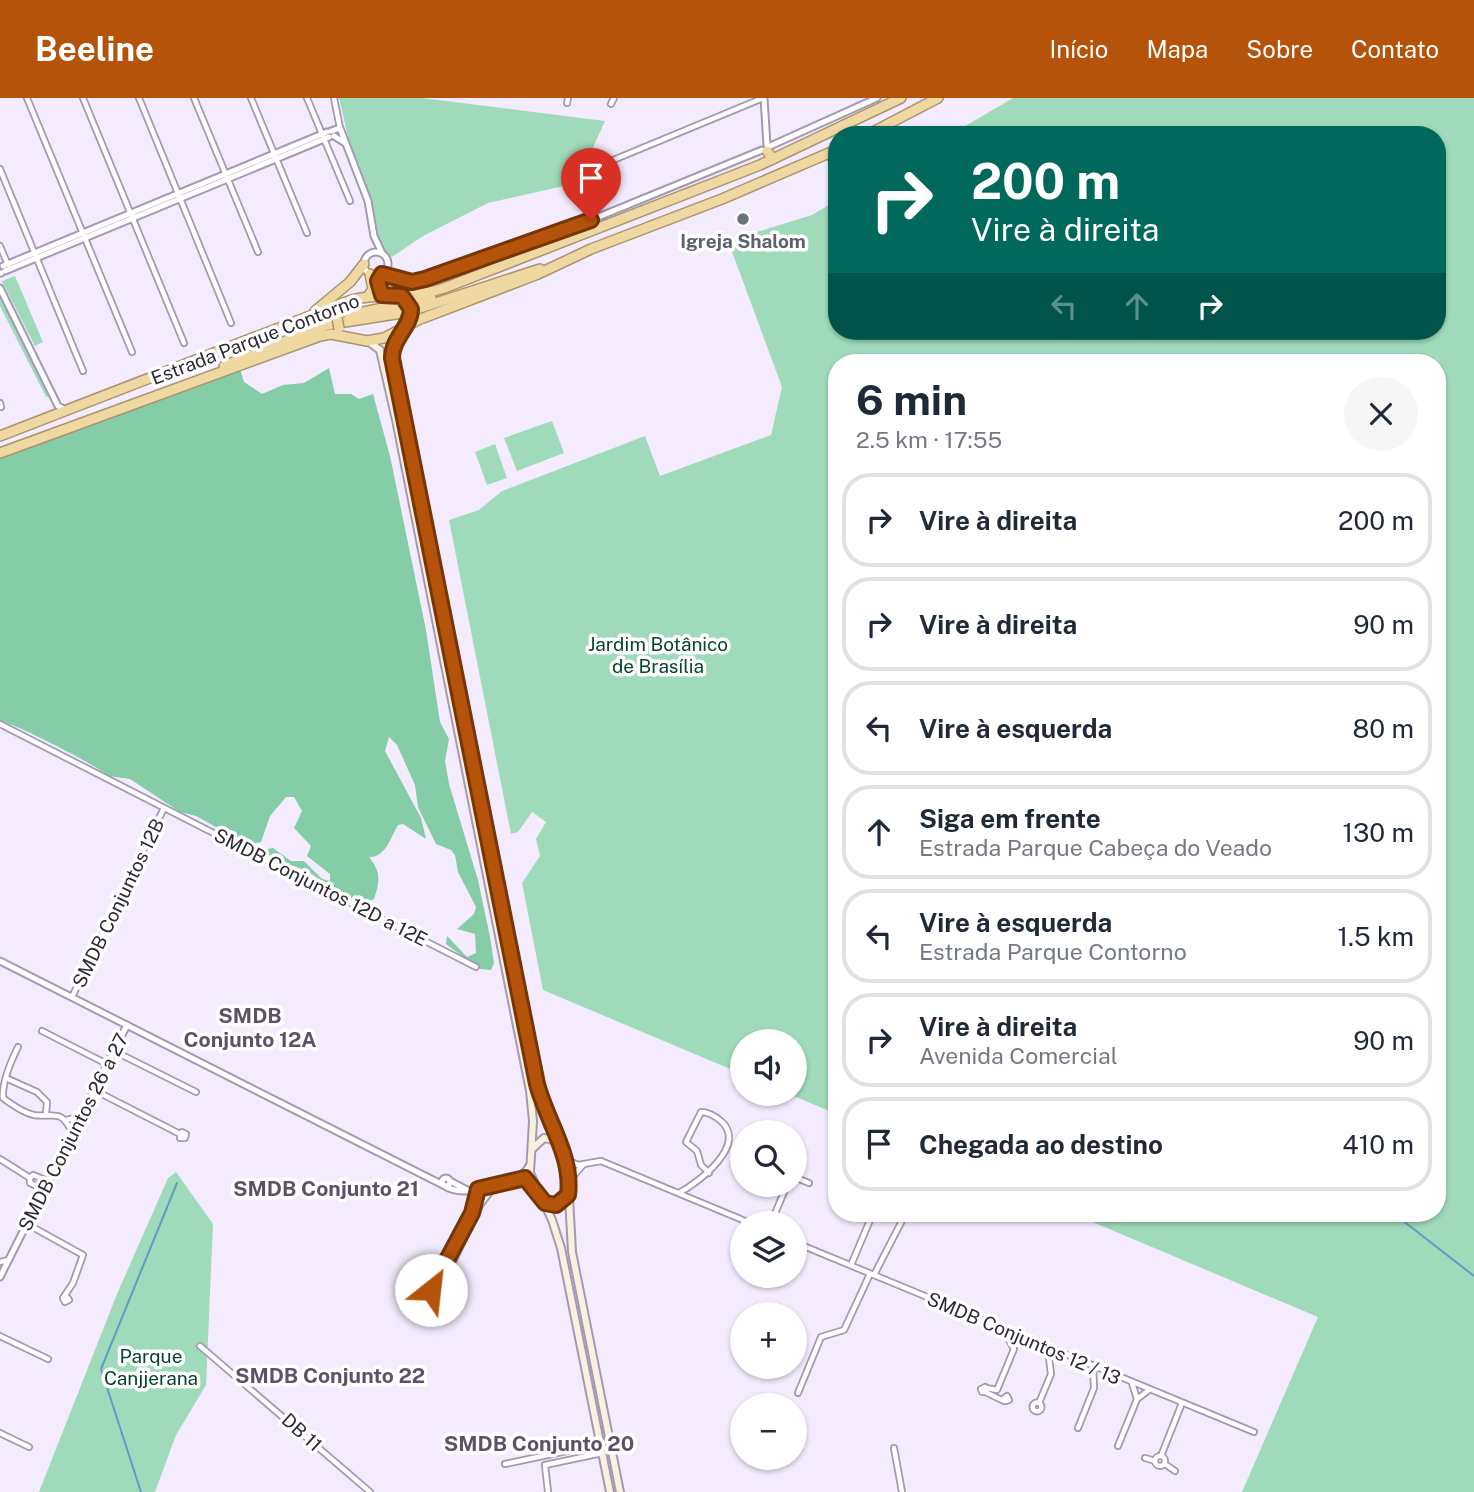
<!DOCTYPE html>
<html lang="pt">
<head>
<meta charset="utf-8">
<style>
  :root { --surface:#fff; --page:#f6f6f7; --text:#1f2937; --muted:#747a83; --line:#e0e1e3; --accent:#b45309 }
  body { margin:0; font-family:"Public Sans",sans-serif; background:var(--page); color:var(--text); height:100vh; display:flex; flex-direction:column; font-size:26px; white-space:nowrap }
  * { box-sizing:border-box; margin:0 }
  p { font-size:23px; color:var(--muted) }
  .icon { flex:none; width:38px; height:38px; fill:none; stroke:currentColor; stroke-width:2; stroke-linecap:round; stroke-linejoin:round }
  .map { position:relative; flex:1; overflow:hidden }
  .drawer { position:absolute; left:828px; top:256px; width:618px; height:868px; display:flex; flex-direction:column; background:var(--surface); border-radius:28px; box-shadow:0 2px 5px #0004 }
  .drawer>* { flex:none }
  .guide { position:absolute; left:828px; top:28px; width:618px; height:214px; border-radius:28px; box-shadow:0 2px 5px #0004; background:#00695c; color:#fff; overflow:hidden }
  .controls { position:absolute; left:730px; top:931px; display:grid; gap:14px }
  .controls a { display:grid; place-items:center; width:77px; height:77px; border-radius:50%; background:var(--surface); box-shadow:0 2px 5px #0004; font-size:35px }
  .pin { position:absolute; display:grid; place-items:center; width:60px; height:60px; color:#fff; margin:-72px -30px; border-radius:50% 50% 50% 0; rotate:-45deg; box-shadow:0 0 7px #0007 }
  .pin .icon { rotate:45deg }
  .me { position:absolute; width:77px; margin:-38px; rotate:29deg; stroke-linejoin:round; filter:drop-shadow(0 0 5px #0008) }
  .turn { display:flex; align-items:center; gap:24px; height:147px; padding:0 28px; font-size:32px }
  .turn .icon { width:91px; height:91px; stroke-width:2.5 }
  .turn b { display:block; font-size:49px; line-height:60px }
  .lanes { display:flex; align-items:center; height:66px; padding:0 28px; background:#0003; justify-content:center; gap:35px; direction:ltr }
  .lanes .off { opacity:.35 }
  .round { display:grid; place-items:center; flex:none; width:74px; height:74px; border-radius:37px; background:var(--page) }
  .head { display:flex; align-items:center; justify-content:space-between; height:119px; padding:0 28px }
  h1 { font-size:42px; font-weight:700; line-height:52px }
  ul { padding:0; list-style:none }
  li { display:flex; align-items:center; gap:21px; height:94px; margin:0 14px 10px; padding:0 14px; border:4px solid var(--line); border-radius:28px }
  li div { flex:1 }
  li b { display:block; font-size:26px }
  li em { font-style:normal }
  header { display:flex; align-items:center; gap:42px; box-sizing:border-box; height:98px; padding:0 35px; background:var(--accent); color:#fff }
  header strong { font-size:33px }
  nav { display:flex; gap:38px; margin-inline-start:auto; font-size:24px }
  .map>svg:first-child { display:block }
</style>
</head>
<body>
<header>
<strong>Beeline</strong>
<nav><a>Início</a><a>Mapa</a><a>Sobre</a><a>Contato</a></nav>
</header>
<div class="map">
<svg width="1474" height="1394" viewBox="0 0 1474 1394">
  <rect width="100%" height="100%" fill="#f4ecfe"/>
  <g fill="#9fdbba">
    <path d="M339,0H422L605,23L577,85L488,105L423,138L392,159L387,157L375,136L373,113L348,39Z"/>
    <path d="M1013,0H1474V1394H1242L1318,1219L1071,1115H1437V264H836V1016L789,996H794V943H742V976L543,892L522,785L540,758L536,741L546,724L532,714L518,734L511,736L449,422L479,412L502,393L645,338L660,378L771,337L782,289L728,143L812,117L836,103V233H1437V37H950Z"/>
    <path d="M15,178L43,244L35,248L2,183Z"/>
    <path d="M0,197L50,298L46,299L0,208Z"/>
    <path d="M552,323L564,355L517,373L504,340Z"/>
    <path d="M495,346L507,380L487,387L475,354Z"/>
    <path d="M176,1074L213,1126L206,1287L176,1337L155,1394H39L117,1196L168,1080Z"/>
  </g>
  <path fill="#84cda6" d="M239,268L244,284L262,296L283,287L304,285L329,270L335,296H351L359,301L373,296L390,358L426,532L440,624L449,641L445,663L449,686L478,782L490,839L494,865L491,872L480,871L446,846L447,838L467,859L476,855L475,836L457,831L474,816L476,809L458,774L455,757L451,752L436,746L418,709L415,687L397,647L389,639L385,653L421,720L426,741L403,726L398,727C390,741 385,760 369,759C381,774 380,783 374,801L364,806L338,796L308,773L271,761L263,752L273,750L291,763H304L322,781L330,783V776L307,758L311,748L294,730L302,713L294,699H286L270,718L261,744L248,747L196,718L180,714L130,681L108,678C100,669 14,625 0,623V361L211,283Z"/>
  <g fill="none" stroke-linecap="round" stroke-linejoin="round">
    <g stroke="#609bc9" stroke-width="2">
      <path d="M1393,1115L1474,1178"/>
      <path d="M141,1394L101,1271L177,1085"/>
    </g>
    <g stroke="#a498b4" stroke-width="8">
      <g id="minor">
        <path d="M27,0L132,254"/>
        <path d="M83,0L184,245"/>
        <path d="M139,0L231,225"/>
        <path d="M194,0L258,154"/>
        <path d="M251,0L307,135"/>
        <path d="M307,0L350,103"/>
        <path d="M334,0L340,30"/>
        <path d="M567,5L568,0"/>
        <path d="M611,6L614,0"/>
        <path d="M594,70L763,0"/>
        <path d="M0,71L83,273"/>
        <path d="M0,148L8,167"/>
        <path d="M0,305L1,309"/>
        <path d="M0,626L476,869"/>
        <path d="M72,899L164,710"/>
        <path d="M42,933L107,966"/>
        <path d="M18,949C11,963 2,985 3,1000C11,1006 24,1015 34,1017C55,1020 60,1010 72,1034"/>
        <path d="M114,953L196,994"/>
        <path d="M8,981L37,994L47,1004L46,1015"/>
        <path d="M94,992L180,1036"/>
        <path d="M66,1022L80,1019"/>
        <path d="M182,1034L186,1036L185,1040H180Z"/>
        <path d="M0,1061L30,1080"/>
        <path d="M568,1062L578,1067L601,1063L750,1125"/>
        <path d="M794,1079L809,1085"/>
        <path d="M570,1082L583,1067"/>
        <path d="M43,1091L30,1085V1080L33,1077L48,1083"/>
        <path d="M679,1095C699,1084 748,1047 721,1023C715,1018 709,1014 701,1014L686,1044L697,1053L701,1067L709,1075"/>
        <path d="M771,1125L787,1087"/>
        <path d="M27,1126L83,1157L73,1185L63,1200L65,1204L69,1202L67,1199"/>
        <path d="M794,1144L1254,1334"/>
        <path d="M0,1164L8,1162"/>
        <path d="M851,1167L873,1115"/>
        <path d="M874,1177L906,1115"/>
        <path d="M429,1190L430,1193L427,1194L426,1191Z"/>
        <path d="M430,1193L472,1115L478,1092"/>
        <path d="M437,1197L481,1106L493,1090"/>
        <path d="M0,1238L48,1261"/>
        <path d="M200,1248L370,1394"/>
        <path d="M1132,1285L1137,1301"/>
        <path d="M985,1289L986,1293L982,1294L981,1291Z"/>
        <path d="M986,1290L997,1292L1014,1251L1003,1231"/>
        <path d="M985,1294L1004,1303"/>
        <path d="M798,1295L821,1239L844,1232L870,1176"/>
        <path d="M1007,1298L1009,1302L1005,1303L1004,1300Z"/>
        <circle cx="1037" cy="1309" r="4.5"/>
        <path d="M1039,1305L1051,1276L1048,1251"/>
        <path d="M1078,1330L1094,1290L1093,1269"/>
        <path d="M0,1335L29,1349"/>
        <path d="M1118,1348L1137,1301L1149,1292"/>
        <path d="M894,1350L902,1394"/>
        <circle cx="1160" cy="1363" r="5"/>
        <path d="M1161,1358L1182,1305"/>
        <path d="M1145,1360L1155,1363"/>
        <path d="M505,1366L600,1346"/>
        <path d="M1165,1366L1175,1373"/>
        <path d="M548,1394L545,1367L602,1355"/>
      </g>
    </g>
    <g stroke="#a498b4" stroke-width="9">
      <g id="tertiary">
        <path d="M764,0L767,47"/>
        <path d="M331,33L340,30L368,103L374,138L382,155"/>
        <path d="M334,38L345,45"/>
        <path d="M768,49L877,0"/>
        <circle cx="376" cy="166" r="12"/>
        <path d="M3,168L327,34"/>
        <path d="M5,173L329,39"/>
        <path d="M0,175H1"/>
        <path d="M382,176L413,184L425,181L591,122L762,52"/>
        <path d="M0,190L58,308L66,312"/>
        <path d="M0,863L443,1087"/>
        <circle cx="446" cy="1084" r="4"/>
        <path d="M450,1083L469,1093"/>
        <path d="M445,1088C462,1101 520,1087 529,1068"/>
        <path d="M0,1179L127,927"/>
      </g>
    </g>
    <g stroke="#a498b4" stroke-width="10">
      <g id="secondary">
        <path d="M399,234L394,243L392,259L538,986L545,1014L567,1062L572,1154L620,1394"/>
        <path d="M369,244L380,252L396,322L530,993L533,1023L530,1075L552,1122L561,1150L610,1394"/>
        <path d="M533,1050L544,1040L557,1043"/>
        <path d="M545,1105L556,1107L568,1098"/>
      </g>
    </g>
    <g stroke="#a9956d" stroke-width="12">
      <g id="trunk">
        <path d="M867,37L938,0"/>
        <path d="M767,53L773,61"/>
        <path d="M831,55L836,69"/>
        <path d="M369,197L373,191L370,176"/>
        <path d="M315,213L350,184L364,166"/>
        <path d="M349,217L431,200"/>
        <path d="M224,268L326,227L408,214L540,171"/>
        <path d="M0,338L351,202C383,194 416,201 447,189L760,67L901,0"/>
        <path d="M0,355L320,238L331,236L367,243L384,240L418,222L538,176L591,151L722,101L836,52"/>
      </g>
    </g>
    <use href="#minor" stroke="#fff" stroke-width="4.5"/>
    <use href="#tertiary" stroke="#fff" stroke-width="5"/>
    <use href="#secondary" stroke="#f9f1dc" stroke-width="6"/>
    <use href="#trunk" stroke="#f0d8a3" stroke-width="9"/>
    <g stroke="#a9956d" stroke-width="12" stroke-linecap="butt">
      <g id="trunk-bridge">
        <path d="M406,201L411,217"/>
        <path d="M336,215L339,230"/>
      </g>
    </g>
    <use href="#trunk-bridge" stroke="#f0d8a3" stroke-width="9"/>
  </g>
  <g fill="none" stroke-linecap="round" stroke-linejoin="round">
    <g stroke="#753606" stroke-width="18">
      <path id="route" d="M431,1192L472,1115L478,1091L525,1080L545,1105L556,1107L568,1097C573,1058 547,1024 537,986L392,260C392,240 411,229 411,211L402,198L382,197L378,183L382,176L412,184L425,181L591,122"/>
    </g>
    <use href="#route" stroke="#b45309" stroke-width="12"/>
  </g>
  <circle fill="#6b7280" stroke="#fff" stroke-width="2.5" cx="743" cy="121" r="7"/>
  <g text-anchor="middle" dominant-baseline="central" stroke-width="7" stroke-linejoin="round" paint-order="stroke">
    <g font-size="19" font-weight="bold" fill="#5b616d" stroke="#fff">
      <text x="743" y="143">Igreja Shalom</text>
    </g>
    <g font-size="19" fill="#2d2833" stroke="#fff">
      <text transform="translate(255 241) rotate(-21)">Estrada Parque Contorno</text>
      <text transform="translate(321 789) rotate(27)">SMDB Conjuntos 12D a 12E</text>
      <text transform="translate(118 805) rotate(-64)">SMDB Conjuntos 12B</text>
      <text transform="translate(73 1034) rotate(-63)">SMDB Conjuntos 26 a 27</text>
      <text transform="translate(1024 1240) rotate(23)">SMDB Conjuntos 12 / 13</text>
      <text transform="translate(302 1334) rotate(42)">DB 11</text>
    </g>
    <g font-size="19" fill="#06442b" stroke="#fff">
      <text x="658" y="546">Jardim Botânico<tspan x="658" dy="22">de Brasília</tspan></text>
      <text x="151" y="1258">Parque<tspan x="151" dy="22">Canjjerana</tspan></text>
    </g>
    <g font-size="21" font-weight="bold" fill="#5b5169" stroke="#fff">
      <text x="250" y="917">SMDB<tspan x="250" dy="24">Conjunto 12A</tspan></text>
      <text x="326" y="1090">SMDB Conjunto 21</text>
      <text x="330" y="1277">SMDB Conjunto 22</text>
      <text x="539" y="1345">SMDB Conjunto 20</text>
    </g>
  </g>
</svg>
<div class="controls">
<a><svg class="icon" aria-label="sound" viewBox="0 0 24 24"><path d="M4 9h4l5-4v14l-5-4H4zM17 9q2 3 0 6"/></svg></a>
<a><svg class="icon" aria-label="search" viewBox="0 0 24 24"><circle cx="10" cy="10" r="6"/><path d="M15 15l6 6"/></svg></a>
<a><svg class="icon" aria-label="layers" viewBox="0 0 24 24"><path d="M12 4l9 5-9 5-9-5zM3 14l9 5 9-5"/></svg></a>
<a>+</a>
<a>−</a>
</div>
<div class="pin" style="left:591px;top:122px;background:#d93025"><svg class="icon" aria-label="arrive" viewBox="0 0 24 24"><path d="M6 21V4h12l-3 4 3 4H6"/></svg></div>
<svg class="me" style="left:431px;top:1192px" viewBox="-20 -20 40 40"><circle r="19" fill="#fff"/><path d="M0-13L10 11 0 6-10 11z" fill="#b45309"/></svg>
<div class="guide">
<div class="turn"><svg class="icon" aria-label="right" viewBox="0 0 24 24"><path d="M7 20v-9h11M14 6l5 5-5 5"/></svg><div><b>200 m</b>Vire à direita</div></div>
<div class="lanes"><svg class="icon off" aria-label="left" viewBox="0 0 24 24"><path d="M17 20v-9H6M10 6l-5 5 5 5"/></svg><svg class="icon off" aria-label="ahead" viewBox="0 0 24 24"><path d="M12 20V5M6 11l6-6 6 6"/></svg><svg class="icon" aria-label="right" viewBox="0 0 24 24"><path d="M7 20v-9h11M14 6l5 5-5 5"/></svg></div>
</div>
<section class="drawer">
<div class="head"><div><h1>6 min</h1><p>2.5 km · 17:55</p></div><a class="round"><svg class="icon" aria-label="close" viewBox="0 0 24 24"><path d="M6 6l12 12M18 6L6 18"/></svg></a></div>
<ul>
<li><svg class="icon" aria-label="right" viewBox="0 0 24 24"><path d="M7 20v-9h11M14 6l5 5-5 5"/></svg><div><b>Vire à direita</b></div><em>200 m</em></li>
<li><svg class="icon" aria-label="right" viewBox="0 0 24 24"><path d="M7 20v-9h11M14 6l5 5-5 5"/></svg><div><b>Vire à direita</b></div><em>90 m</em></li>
<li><svg class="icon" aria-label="left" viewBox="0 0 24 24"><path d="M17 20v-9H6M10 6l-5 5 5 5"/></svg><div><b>Vire à esquerda</b></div><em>80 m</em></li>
<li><svg class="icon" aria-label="ahead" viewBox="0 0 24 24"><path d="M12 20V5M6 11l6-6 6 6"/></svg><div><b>Siga em frente</b><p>Estrada Parque Cabeça do Veado</p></div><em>130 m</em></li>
<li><svg class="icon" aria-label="left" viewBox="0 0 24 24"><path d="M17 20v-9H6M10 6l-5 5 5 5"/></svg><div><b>Vire à esquerda</b><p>Estrada Parque Contorno</p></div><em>1.5 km</em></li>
<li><svg class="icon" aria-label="right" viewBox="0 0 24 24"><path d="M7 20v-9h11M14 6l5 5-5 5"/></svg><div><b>Vire à direita</b><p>Avenida Comercial</p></div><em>90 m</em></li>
<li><svg class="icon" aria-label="arrive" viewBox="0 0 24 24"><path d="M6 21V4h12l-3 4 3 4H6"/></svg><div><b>Chegada ao destino</b></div><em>410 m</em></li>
</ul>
</section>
</div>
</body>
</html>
